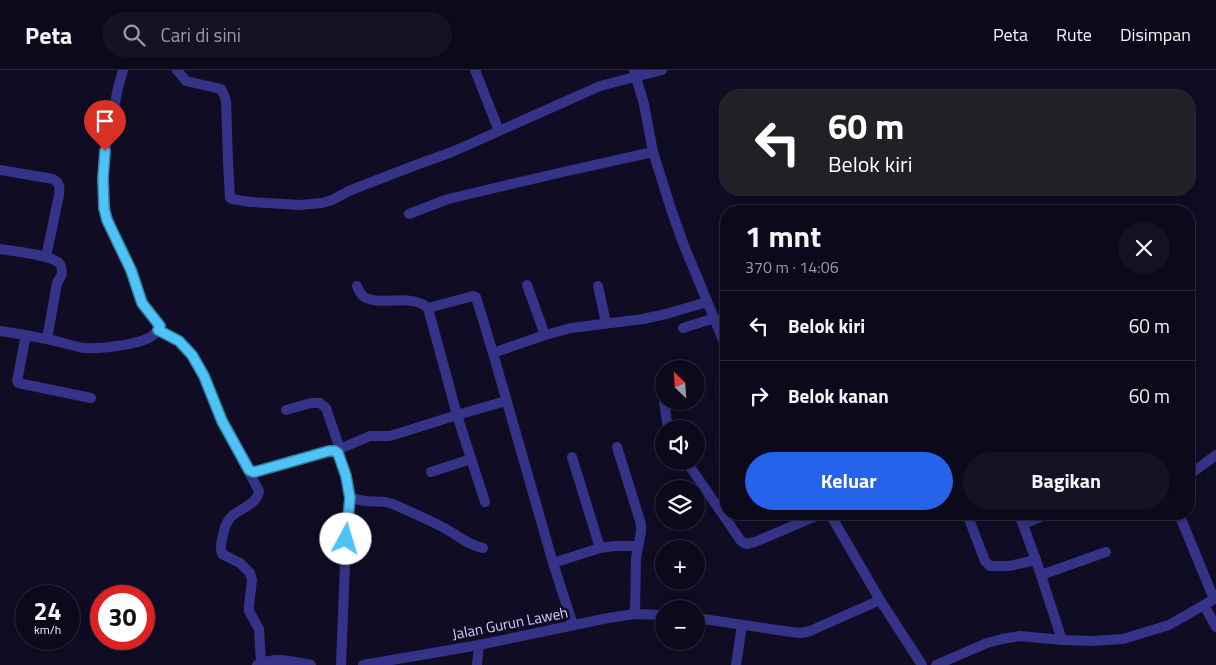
<!DOCTYPE html>
<html lang="id">
<head>
<meta charset="utf-8">
<style>
  :root { --surface:#0c091b; --page:#151224; --text:#f1f3f6; --muted:#9a9aa3; --line:#2c2a3a; --accent:#2563eb }
  body { margin:0; font-family:"Titillium Web",sans-serif; background:var(--page); color:var(--text); height:100vh; display:flex; flex-direction:column; font-size:19px; white-space:nowrap }
  * { box-sizing:border-box; margin:0 }
  p { font-size:16px; color:var(--muted) }
  .icon { flex:none; width:28px; height:28px; fill:none; stroke:currentColor; stroke-width:2; stroke-linecap:round; stroke-linejoin:round }
  .map { position:relative; flex:1; overflow:hidden }
  .drawer { position:absolute; left:720px; top:135px; width:475px; height:315px; display:flex; flex-direction:column; background:var(--surface); border-radius:20px; box-shadow:0 2px 12px #0003,0 0 0 1px var(--line) }
  .drawer>* { flex:none }
  .hud { position:absolute; left:720px; top:20px; width:475px; height:105px; border-radius:20px; box-shadow:0 2px 12px #0003,0 0 0 1px var(--line); background:#202124; color:#fff; overflow:hidden }
  .needle { width:32px; rotate:335deg }
  .fabs { position:absolute; left:655px; top:290px; display:grid; gap:10px }
  .fabs a { display:grid; place-items:center; width:50px; height:50px; border-radius:50%; background:var(--surface); box-shadow:0 2px 12px #0003,0 0 0 1px var(--line); font-size:25px }
  .speed { position:absolute; left:15px; top:515px; display:flex; gap:10px; font-size:25px; font-weight:700; text-align:center }
  .speed>* { display:grid; place-content:center; width:65px; height:65px; border-radius:50%; background:var(--surface); box-shadow:0 2px 12px #0003,0 0 0 1px var(--line); line-height:1 }
  .speed small { font-size:12px; font-weight:400 }
  .speed .limit { border:8px solid #d22; background:#fff; color:#111 }
  .pin { position:absolute; display:grid; place-items:center; width:42px; height:42px; color:#fff; margin:-51px -21px; border-radius:50% 50% 50% 0; rotate:-45deg; box-shadow:0 0 5px #0007 }
  .pin .icon { rotate:45deg }
  .me { position:absolute; width:55px; margin:-28px; rotate:6deg; stroke-linejoin:round; filter:drop-shadow(0 0 4px #0008) }
  .turn { display:flex; align-items:center; gap:18px; height:105px; padding:0 25px; font-size:22px }
  .turn .icon { width:65px; height:65px; stroke-width:2.5 }
  .turn b { display:block; font-size:35px; line-height:42px }
  .round { display:grid; place-items:center; flex:none; width:52px; height:52px; border-radius:26px; background:var(--page) }
  .headline { display:flex; align-items:center; justify-content:space-between; height:85px; padding:0 25px }
  h1 { font-size:30px; font-weight:700; line-height:38px }
  .action { display:flex; gap:10px; margin-top:auto; padding:10px 25px }
  .action a { flex:1; height:58px; border-radius:30px; background:var(--accent); color:#fff; font-size:20px; font-weight:700; line-height:58px; text-align:center }
  .action a+a { background:var(--page); color:var(--text) }
  ul { padding:0; list-style:none }
  li { display:flex; align-items:center; gap:15px; height:70px; padding:0 25px; border-top:1px solid var(--line) }
  li div { flex:1 }
  li b { display:block; font-size:19px }
  li em { font-style:normal }
  header { display:flex; align-items:center; gap:30px; box-sizing:border-box; height:70px; padding:0 25px; background:var(--surface); border-bottom:1px solid var(--line) }
  header strong { font-size:24px }
  nav { display:flex; gap:28px; margin-inline-start:auto; font-size:18px }
  .search { width:350px; height:45px; background:var(--page); display:flex; align-items:center; gap:12px; box-sizing:border-box; padding:0 18px; border-radius:28px; color:var(--muted); font-size:19px }
  .map>svg:first-child { display:block }
</style>
</head>
<body>
<header>
<strong>Peta</strong>
<div class="search"><svg class="icon" aria-label="search" viewBox="0 0 24 24"><circle cx="10" cy="10" r="6"/><path d="M15 15l6 6"/></svg>Cari di sini</div>
<nav><a>Peta</a><a>Rute</a><a>Disimpan</a></nav>
</header>
<div class="map">
<svg width="1216" height="595" viewBox="0 0 1216 595">
  <rect width="100%" height="100%" fill="#100c24"/>
  <g fill="none" stroke-linecap="round" stroke-linejoin="round">
    <g stroke="#353387" stroke-width="10">
      <path d="M177,0L186,11L221,19L224,25L226,31L228,91L230,128L232,129L250,132L300,135L322,133L332,130L351,120L416,95L452,82L600,16L662,0"/>
      <path d="M475,0L499,61"/>
      <path d="M634,1L644,34L653,82L671,139L683,173L726,277"/>
      <path d="M0,100L53,109C60,113 60,117 59,125L46,187"/>
      <path d="M409,144L448,129L563,102L653,82"/>
      <path d="M0,179C12,181 51,185 59,193C62,196 62,200 62,204L57,213L47,269"/>
      <path d="M527,215L545,265"/>
      <path d="M357,216C359,221 361,226 366,228C384,236 411,223 428,238L457,345L485,432"/>
      <path d="M598,216L606,253"/>
      <path d="M428,238L473,226L476,227L493,283"/>
      <path d="M683,258L715,248"/>
      <path d="M158,260L179,271L192,285L204,306L222,351L259,421C257,435 240,438 231,447C225,453 224,461 222,469C221,475 220,479 222,484L240,493L250,503L252,510L249,536V541L259,559L261,593"/>
      <path d="M0,261C15,263 31,266 46,269C59,271 72,276 84,278C99,279 142,275 153,265C156,263 158,259 159,256L142,233L138,223L131,200L113,163L104,138L103,108L105,81L118,18L123,0"/>
      <path d="M26,265L17,311L18,313L91,328"/>
      <path d="M664,331L668,359"/>
      <path d="M286,340L311,333H320L326,338L340,379"/>
      <path d="M617,377L641,454V462L636,488L635,544"/>
      <path d="M335,381L370,366H389L400,363L457,345L506,331"/>
      <path d="M572,387L600,478"/>
      <path d="M686,391L741,471L746,474L755,472L821,444"/>
      <path d="M249,400L253,402L258,401L329,381H335L338,383L340,387L346,406L350,428L346,469L341,595"/>
      <path d="M431,402L471,389"/>
      <path d="M1189,405L1216,385"/>
      <path d="M350,428L365,431L385,432L393,434C412,443 433,451 451,462C463,469 469,475 483,478"/>
      <path d="M830,444L880,530L922,595"/>
      <path d="M967,444L985,491L990,496H1009L1036,490"/>
      <path d="M1019,444L1036,490L1062,570"/>
      <path d="M1179,444L1214,529"/>
      <path d="M1023,454L1048,444"/>
      <path d="M553,493L600,478L615,476H638"/>
      <path d="M1041,505L1106,482"/>
      <path d="M1204,535L1216,557"/>
      <path d="M696,548L791,562L801,563L810,561L880,530"/>
      <path d="M573,555L553,493L493,283L545,265L571,258L643,249L666,244L707,232"/>
      <path d="M257,595C277,586 290,591 311,595"/>
      <path d="M363,595L479,575L608,548L635,544L664,545"/>
      <path d="M477,595L479,575"/>
      <path d="M736,595L742,555"/>
      <path d="M936,595L987,573L1002,569L1020,566L1062,570L1092,571L1123,569L1169,555L1216,528"/>
    </g>
  </g>
  <g fill="none" stroke-linecap="round" stroke-linejoin="round">
    <g stroke="#337fa1" stroke-width="12">
      <path id="route" d="M105,81L103,108L104,138L107,150L131,200L142,233L160,256L158,260L179,271L192,285L204,306L222,351L249,400L253,402L258,401L329,381H335L338,383L346,406L350,428L346,469"/>
    </g>
    <use href="#route" stroke="#4fc3f7" stroke-width="9"/>
  </g>
  <g text-anchor="middle" dominant-baseline="central" stroke-width="5" stroke-linejoin="round" paint-order="stroke">
    <g font-size="15" fill="#d4cfff" stroke="#100c24">
      <text transform="translate(510 553) rotate(-11)">Jalan Gurun Laweh</text>
    </g>
  </g>
</svg>
<div class="fabs">
<a><svg class="needle" viewBox="-14 -14 28 28"><path d="M0-13l5 13h-10z" fill="#e53935"/><path d="M0 13l5-13h-10z" fill="#9a9aa3"/></svg></a>
<a><svg class="icon" aria-label="sound" viewBox="0 0 24 24"><path d="M4 9h4l5-4v14l-5-4H4zM17 9q2 3 0 6"/></svg></a>
<a><svg class="icon" aria-label="layers" viewBox="0 0 24 24"><path d="M12 4l9 5-9 5-9-5zM3 14l9 5 9-5"/></svg></a>
<a>+</a>
<a>−</a>
</div>
<div class="speed"><div>24<small>km/h</small></div><div class="limit">30</div></div>
<div class="pin" style="left:105px;top:81px;background:#d93025"><svg class="icon" aria-label="arrive" viewBox="0 0 24 24"><path d="M6 21V4h12l-3 4 3 4H6"/></svg></div>
<svg class="me" style="left:346px;top:469px" viewBox="-20 -20 40 40"><circle r="19" fill="#fff"/><path d="M0-13L10 11 0 6-10 11z" fill="#4fc3f7"/></svg>
<div class="hud">
<div class="turn"><svg class="icon" aria-label="left" viewBox="0 0 24 24"><path d="M17 20v-9H6M10 6l-5 5 5 5"/></svg><div><b>60 m</b>Belok kiri</div></div>
</div>
<section class="drawer">
<div class="headline"><div><h1>1 mnt</h1><p>370 m · 14:06</p></div><a class="round"><svg class="icon" aria-label="close" viewBox="0 0 24 24"><path d="M6 6l12 12M18 6L6 18"/></svg></a></div>
<ul>
<li><svg class="icon" aria-label="left" viewBox="0 0 24 24"><path d="M17 20v-9H6M10 6l-5 5 5 5"/></svg><div><b>Belok kiri</b></div><em>60 m</em></li>
<li><svg class="icon" aria-label="right" viewBox="0 0 24 24"><path d="M7 20v-9h11M14 6l5 5-5 5"/></svg><div><b>Belok kanan</b></div><em>60 m</em></li>
</ul>
<div class="action"><a>Keluar</a><a>Bagikan</a></div>
</section>
</div>
</body>
</html>
